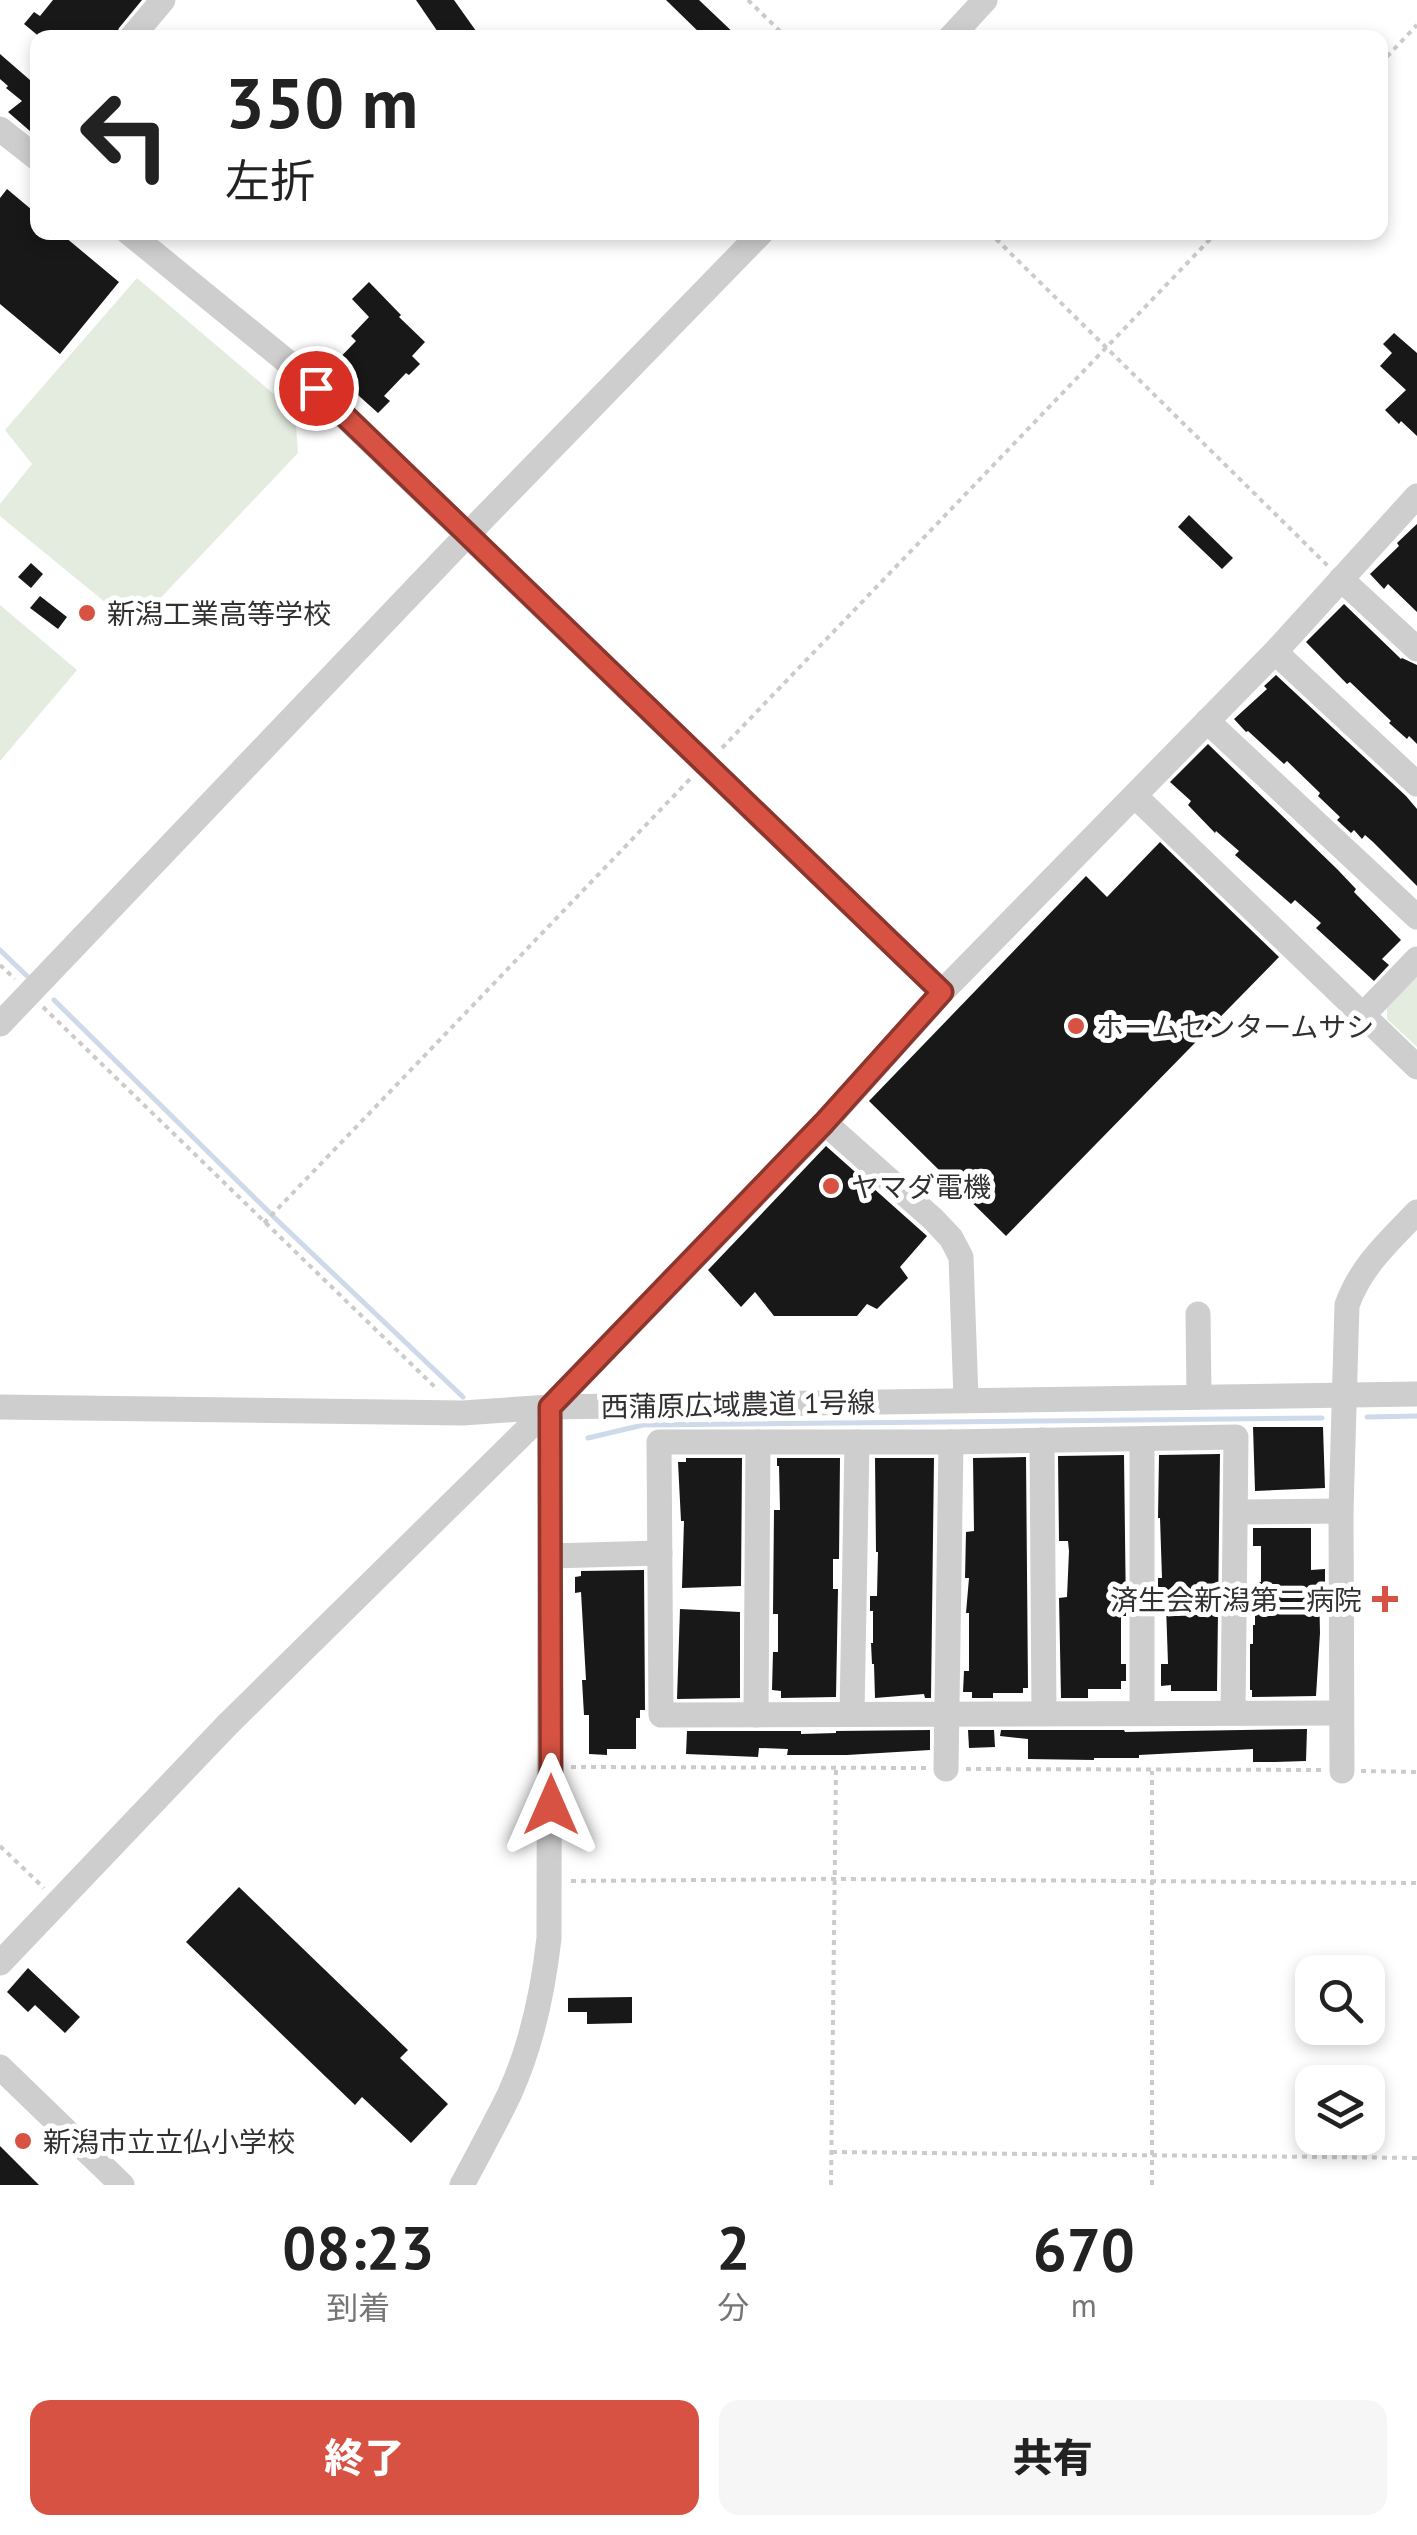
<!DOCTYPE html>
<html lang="ja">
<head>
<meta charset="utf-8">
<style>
  :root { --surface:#fff; --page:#f6f6f6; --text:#222; --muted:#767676; --accent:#d75243 }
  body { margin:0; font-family:"PT Sans","Noto Sans JP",sans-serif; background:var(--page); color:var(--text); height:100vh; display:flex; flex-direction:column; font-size:38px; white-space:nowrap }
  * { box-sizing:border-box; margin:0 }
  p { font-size:32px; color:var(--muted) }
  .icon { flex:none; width:55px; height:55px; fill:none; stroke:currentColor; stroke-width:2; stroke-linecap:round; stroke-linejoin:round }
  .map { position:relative; height:2185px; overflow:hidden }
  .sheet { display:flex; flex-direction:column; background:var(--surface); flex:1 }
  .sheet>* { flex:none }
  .banner { position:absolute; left:30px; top:30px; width:1358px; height:210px; border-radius:20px; box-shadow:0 5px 15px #0003; background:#fff; color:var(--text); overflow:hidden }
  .controls { position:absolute; left:1295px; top:1955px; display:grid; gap:20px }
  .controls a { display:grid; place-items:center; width:90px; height:90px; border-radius:20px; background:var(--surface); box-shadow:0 5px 15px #0003; font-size:50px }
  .pin { position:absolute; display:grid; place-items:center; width:85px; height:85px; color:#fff; margin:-42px; border:5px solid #fff; border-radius:50%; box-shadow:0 2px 10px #0007 }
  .me { position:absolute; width:110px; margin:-55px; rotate:0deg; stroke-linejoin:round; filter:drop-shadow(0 0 8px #0008) }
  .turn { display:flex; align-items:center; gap:35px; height:210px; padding:0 30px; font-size:45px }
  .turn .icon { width:130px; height:130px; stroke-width:2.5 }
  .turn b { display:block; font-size:70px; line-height:85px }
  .eta { display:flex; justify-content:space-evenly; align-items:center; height:170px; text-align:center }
  .eta b { font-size:60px; font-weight:800; line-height:70px }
  .primary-button { display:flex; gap:20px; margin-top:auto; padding:20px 30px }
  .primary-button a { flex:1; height:115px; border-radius:20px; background:var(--accent); color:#fff; font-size:40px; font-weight:800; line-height:115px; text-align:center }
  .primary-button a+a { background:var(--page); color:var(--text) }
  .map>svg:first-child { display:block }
</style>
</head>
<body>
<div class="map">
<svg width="1417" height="2185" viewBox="0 0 1417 2185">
  <rect width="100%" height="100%" fill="#fff"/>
  <g fill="#e4ece0">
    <path d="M137,278L295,412L298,453L134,626L0,516V504L32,464L5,430Z"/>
    <path d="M0,605L77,670L0,761Z"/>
    <path d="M1417,977V1047L1387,1019V1008Z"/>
  </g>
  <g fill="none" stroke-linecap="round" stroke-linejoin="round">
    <g stroke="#cedaea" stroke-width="5">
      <path d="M0,950L28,977"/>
      <path d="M54,1000L279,1222L463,1397"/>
      <path d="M1367,1417L1417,1416"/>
      <path d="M588,1438L643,1425L1322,1418"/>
    </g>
  </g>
  <g fill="#181818">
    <path d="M53,0H142L119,28L115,38H78L69,30L62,38H41L24,24L34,12L40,16Z"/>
    <path d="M416,0H454L481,38H442Z"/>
    <path d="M666,0H699L739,38H705Z"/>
    <path d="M0,54L38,87V138L8,112L22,101L6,88L8,86L0,79Z"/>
    <path d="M7,189L38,215V232H59L119,282L60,354L0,304V198Z"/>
    <path d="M369,282L401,315L399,317L425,342L412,356L420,364L409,375L406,373L384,396L390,401L378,413L329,369L356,341L351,336L369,317L352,299Z"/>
    <path d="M1394,333L1417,353V436L1401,421L1399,424L1385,410L1406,390L1380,366L1392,353L1383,344Z"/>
    <path d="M1189,515L1233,558L1222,569L1178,527Z"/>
    <path d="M1417,524V612L1388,584L1384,589L1370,574L1399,546L1397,543Z"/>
    <path d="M31,563L43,574L31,588L18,577Z"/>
    <path d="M40,596L67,617L58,629L30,608Z"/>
    <path d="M1344,604L1401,659L1402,658L1417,665V744L1409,736L1407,739L1389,723L1391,721L1350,682L1347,684L1306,642Z"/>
    <path d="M1276,675L1406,796L1417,809V886L1373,842L1365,835L1362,839L1354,830L1351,833L1337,820L1340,817L1318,796L1320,793L1287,761L1284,764L1248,731L1246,732L1234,719L1267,689L1264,686Z"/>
    <path d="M1208,744L1338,870L1356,889L1354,892L1401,940L1382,959L1389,965L1374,981L1316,928L1321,923L1295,900L1291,904L1235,855L1239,851L1216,831L1215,833L1188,805L1191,801L1170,782Z"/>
    <path d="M1160,842L1279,957L1006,1236L869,1101L1086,876L1107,897Z"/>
    <path d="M826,1146L927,1236L900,1267L908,1278L877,1309L867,1304L857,1316H774L755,1292L741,1307L708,1270Z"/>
    <path d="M1253,1427H1323L1325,1488L1255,1491Z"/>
    <path d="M1220,1454L1217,1691H1171V1685L1161,1686V1664H1168L1166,1605H1158V1578H1162L1160,1518H1158L1159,1455Z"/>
    <path d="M1124,1455L1126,1616H1121V1664H1126V1681H1121V1689H1088V1698H1061L1059,1598L1067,1597L1069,1551L1068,1541H1059L1058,1456Z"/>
    <path d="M1026,1457L1028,1688H1023V1693H993V1698H972V1692H963L964,1671H969V1613H966L969,1578H965L966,1532L974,1531L973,1458Z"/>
    <path d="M686,1458H742L741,1586L682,1588L684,1521H681L678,1462H686Z"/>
    <path d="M777,1458H840L839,1559H833V1589H838L836,1697L781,1698V1691L772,1690L773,1652H778V1614H773L774,1510H780L779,1466H777Z"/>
    <path d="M875,1458H934L931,1698H925L924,1694L875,1698L874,1664H872L871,1643H873V1611H870V1596H877L878,1552H876Z"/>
    <path d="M1253,1528H1311V1570L1325,1569V1586H1319L1320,1633L1316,1696L1252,1697V1690H1250V1644H1253V1625H1255V1582H1261V1546H1253Z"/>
    <path d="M644,1570L645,1710H640V1718H636V1749H607V1755L589,1754V1715H584L582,1680H586L581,1592L575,1593V1577L581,1576V1571Z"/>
    <path d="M680,1609L740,1612V1698L677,1699Z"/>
    <path d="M1307,1729L1306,1761L1275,1762H1253V1749L1139,1755V1758H1094V1760L1028,1759V1739L1000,1736L1001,1730H1124L1125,1732Z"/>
    <path d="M930,1730V1750L847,1755H787L788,1749L759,1748L758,1757L686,1754L687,1731H801V1734L836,1733V1731Z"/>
    <path d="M968,1730H994L995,1747L969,1748Z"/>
    <path d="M239,1887L408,2050L400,2058L448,2104L411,2143L362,2097L355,2105L186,1942Z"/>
    <path d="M28,1968L80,2017L65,2033L35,2005L28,2012L7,1992Z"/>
    <path d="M632,1997V2023L587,2024V2012H568V1998Z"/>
    <path d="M0,2146L39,2185H0Z"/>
  </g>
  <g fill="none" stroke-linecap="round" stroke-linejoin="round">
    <g stroke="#cbcbcb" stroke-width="4" stroke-dasharray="5 5" stroke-linecap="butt">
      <path d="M748,0L787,38"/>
      <path d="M1380,64L1417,25"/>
      <path d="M989,232L1328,566"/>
      <path d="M722,748L1217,232"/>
      <path d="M0,965L15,979"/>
      <path d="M43,1007L438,1390"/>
      <path d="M264,1223L690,779"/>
      <path d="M571,1767L926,1768"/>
      <path d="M966,1769L1321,1770"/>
      <path d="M1361,1771L1417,1772"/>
      <path d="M0,1846L44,1888"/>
      <path d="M571,1881L836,1879L1417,1883"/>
      <path d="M832,2152L1417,2158"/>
      <path d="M831,2185L836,1767"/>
      <path d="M1152,2185V1771"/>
    </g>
    <g stroke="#cecece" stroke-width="25">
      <path d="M131,38L163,0"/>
      <path d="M950,38L985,0"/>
      <path d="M0,129L38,159"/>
      <path d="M128,232L290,364L942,992"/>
      <path d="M1341,579L1417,649"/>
      <path d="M1275,652L1417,784"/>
      <path d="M1207,721L1417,917"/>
      <path d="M1135,796L1417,1067"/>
      <path d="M1364,1014L1417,959"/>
      <path d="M0,1024L468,534L762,232"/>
      <path d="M825,1123L933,1219L951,1238L961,1257L966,1399"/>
      <path d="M1198,1314L1199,1396"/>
      <path d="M0,1407L463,1413L550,1407L1417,1394"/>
      <path d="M1042,1440L1044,1713"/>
      <path d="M1236,1512L1341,1511"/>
      <path d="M550,1556L660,1553"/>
      <path d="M1142,1713V1439"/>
      <path d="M1233,1713L1236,1437L951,1442H659L661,1715L1341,1713"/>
      <path d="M852,1714L857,1442"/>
      <path d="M756,1715L758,1442"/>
      <path d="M946,1769L951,1442"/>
      <path d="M1342,1771L1341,1511L1347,1305C1361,1266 1389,1241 1417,1212"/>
      <path d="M0,1963L228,1724L550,1407L825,1123L942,992L1275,652L1417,496"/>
      <path d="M0,2067L122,2185"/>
      <path d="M462,2185C478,2155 494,2126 509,2095C532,2045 543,1992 549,1938L550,1407"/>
    </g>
  </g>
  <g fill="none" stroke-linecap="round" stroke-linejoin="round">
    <g stroke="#8c352c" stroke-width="25">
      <path id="route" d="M316,388L942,992L824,1123L550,1407L551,1805"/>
    </g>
    <use href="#route" stroke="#d75243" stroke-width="18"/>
  </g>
  <g fill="#d75243" stroke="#fff" stroke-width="4">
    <circle cx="87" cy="613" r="10"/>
    <circle cx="1076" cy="1026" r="10"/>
    <circle cx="831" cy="1186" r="10"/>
    <path d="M1380 1584h10v10h10v10h-10v10h-10v-10h-10v-10h10z"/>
    <circle cx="23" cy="2141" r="10"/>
  </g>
  <g text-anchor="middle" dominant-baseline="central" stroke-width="10" stroke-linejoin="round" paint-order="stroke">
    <g font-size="28" fill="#313131" stroke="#fff" text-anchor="start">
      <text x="107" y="613">新潟工業高等学校</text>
      <text x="1096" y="1026">ホームセンタームサシ</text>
      <text x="851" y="1186">ヤマダ電機</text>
      <text x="1362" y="1599" text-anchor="end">済生会新潟第二病院</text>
      <text x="43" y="2141">新潟市立立仏小学校</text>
    </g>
    <g font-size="28" fill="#313131" stroke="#fff">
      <text transform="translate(738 1404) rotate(-1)">西蒲原広域農道 1号線</text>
    </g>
  </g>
</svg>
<div class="controls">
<a><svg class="icon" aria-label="search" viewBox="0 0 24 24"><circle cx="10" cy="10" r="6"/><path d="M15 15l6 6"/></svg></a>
<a><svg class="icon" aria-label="layers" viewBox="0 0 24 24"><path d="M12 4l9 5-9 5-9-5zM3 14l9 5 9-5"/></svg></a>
</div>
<div class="pin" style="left:316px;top:388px;background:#d93025"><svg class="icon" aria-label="arrive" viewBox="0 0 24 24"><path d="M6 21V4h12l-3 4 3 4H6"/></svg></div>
<svg class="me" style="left:551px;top:1805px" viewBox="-20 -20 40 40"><path d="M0-17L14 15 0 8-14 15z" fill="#d75243" stroke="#fff" stroke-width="4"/></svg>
<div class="banner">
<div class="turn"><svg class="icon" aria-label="left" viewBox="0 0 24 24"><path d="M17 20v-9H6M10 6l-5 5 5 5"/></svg><div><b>350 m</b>左折</div></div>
</div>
</div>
<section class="sheet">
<div class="eta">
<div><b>08:23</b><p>到着</p></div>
<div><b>2</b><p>分</p></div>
<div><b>670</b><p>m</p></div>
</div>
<div class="primary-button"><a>終了</a><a>共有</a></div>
</section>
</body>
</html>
